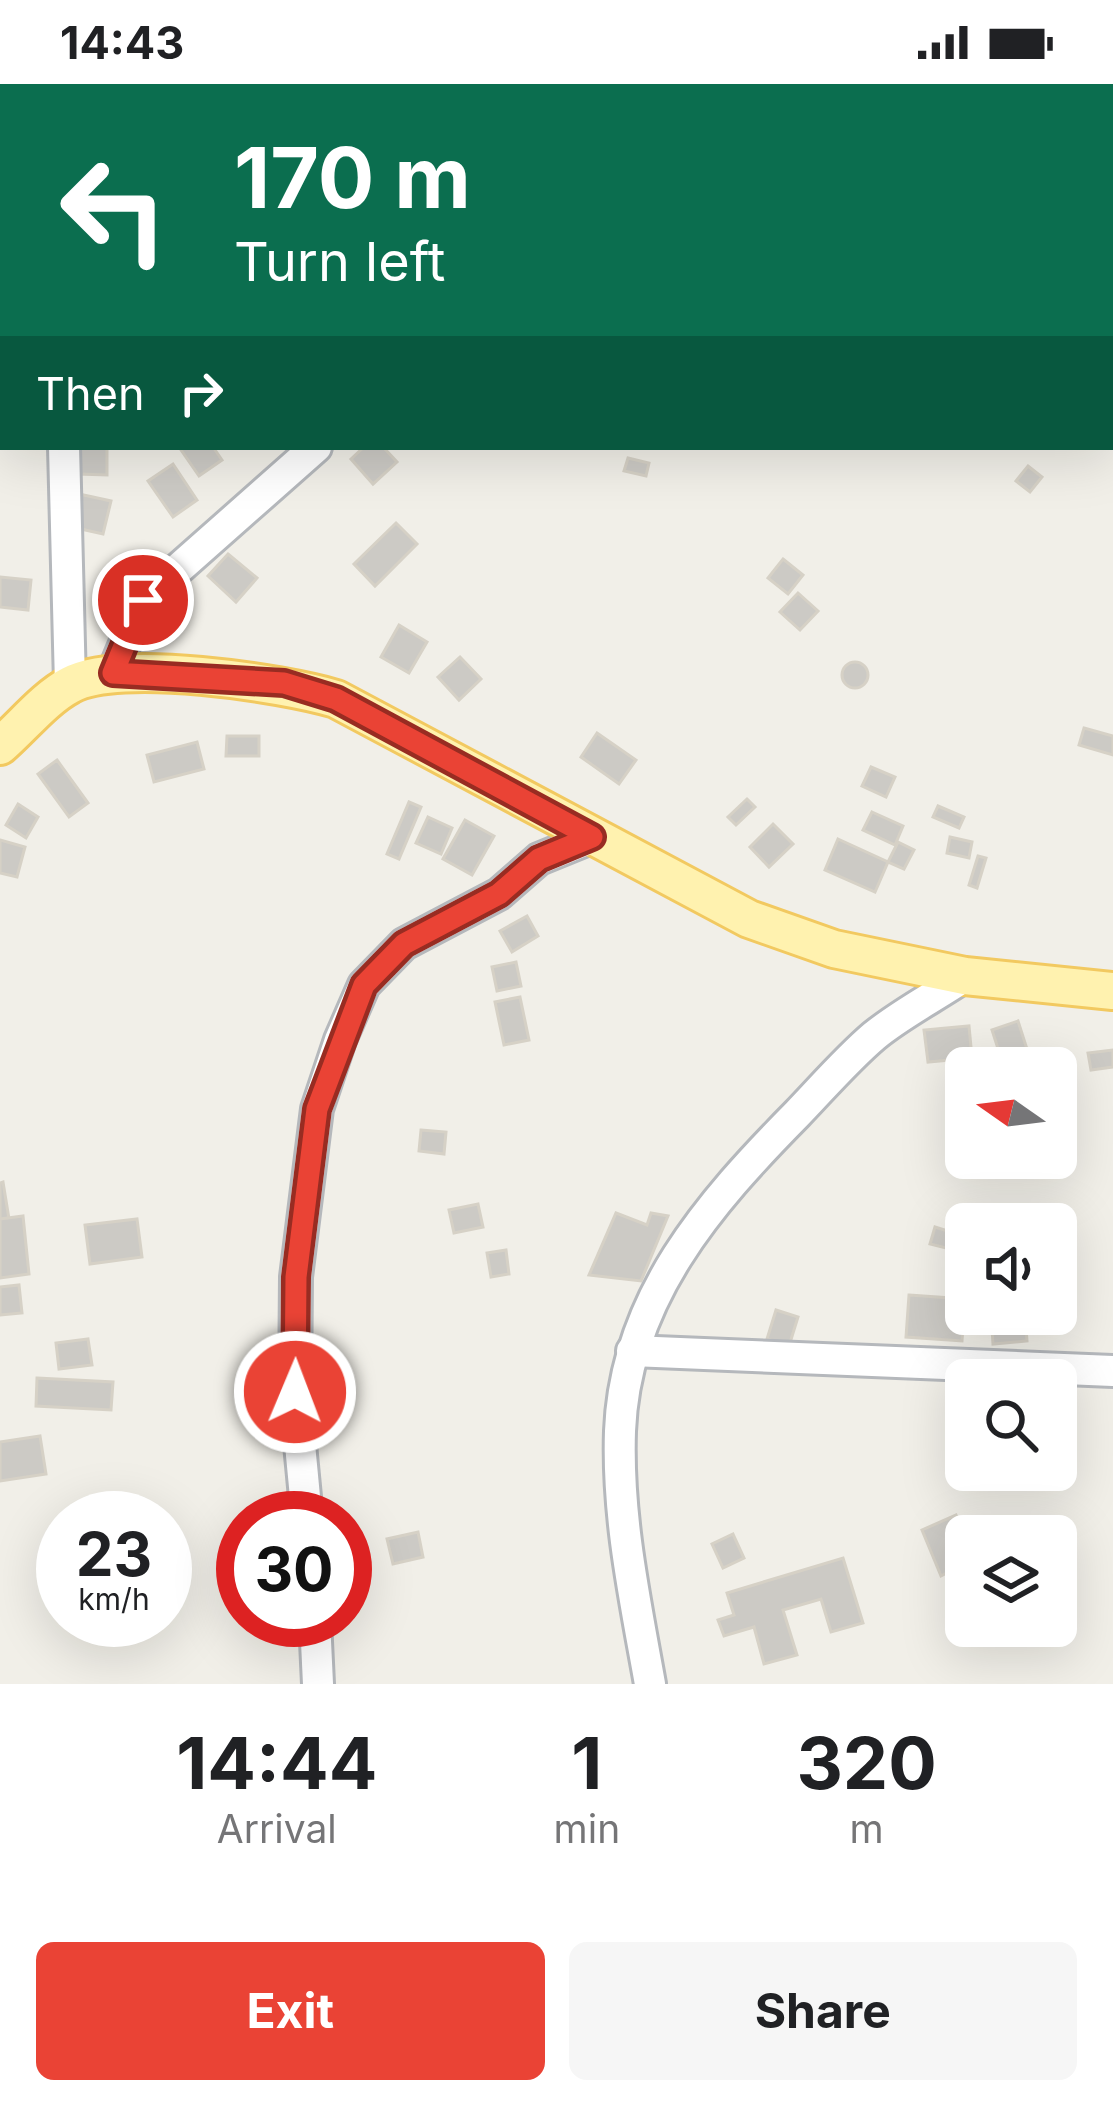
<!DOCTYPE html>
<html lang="en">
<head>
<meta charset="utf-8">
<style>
  :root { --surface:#fff; --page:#f6f6f6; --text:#202124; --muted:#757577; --accent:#ea4335 }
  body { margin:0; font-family:Inter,sans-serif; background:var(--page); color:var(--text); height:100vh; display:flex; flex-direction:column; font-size:45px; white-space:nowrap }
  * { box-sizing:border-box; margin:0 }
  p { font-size:39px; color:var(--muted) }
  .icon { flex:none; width:66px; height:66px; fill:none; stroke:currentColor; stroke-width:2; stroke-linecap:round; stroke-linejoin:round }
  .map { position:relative; height:1600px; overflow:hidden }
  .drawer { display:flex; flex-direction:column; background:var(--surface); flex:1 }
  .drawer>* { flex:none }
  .hud { position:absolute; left:0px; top:0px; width:1113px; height:366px; box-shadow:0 12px 48px #0002; background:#0b6e4f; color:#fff; overflow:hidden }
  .needle { width:78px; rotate:284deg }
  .fabs { position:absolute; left:945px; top:963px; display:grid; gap:24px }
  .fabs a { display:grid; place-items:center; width:132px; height:132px; border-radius:18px; background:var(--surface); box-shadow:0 12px 48px #0002; font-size:60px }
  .speed { position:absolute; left:36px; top:1407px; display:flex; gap:24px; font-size:60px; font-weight:700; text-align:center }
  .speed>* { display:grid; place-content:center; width:156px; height:156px; border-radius:50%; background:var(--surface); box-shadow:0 12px 48px #0002; line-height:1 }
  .speed small { font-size:30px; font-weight:400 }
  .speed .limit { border:18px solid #d22; background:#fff; color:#111 }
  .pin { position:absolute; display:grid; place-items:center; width:102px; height:102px; color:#fff; margin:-51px; border:6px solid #fff; border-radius:50%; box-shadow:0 3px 12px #0007 }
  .me { position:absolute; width:132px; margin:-66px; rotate:1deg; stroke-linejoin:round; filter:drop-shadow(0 0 9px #0008) }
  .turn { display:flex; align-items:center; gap:42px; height:252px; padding:0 36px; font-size:54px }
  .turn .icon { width:156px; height:156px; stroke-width:2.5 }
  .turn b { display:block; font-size:84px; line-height:102px }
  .then { display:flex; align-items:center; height:114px; padding:0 36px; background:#0003; gap:24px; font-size:45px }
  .eta { display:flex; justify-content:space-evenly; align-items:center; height:204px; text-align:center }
  .eta b { font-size:72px; font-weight:700; line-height:84px }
  .cta { display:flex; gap:24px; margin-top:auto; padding:24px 36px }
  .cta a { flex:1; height:138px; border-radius:18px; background:var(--accent); color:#fff; font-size:48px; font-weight:700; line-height:138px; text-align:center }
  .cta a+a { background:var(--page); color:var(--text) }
  .status { display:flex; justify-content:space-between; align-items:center; height:84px; padding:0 60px; background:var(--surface); direction:ltr }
  .status svg { height:33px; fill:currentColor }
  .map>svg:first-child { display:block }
</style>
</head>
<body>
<div class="status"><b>14:43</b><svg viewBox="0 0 49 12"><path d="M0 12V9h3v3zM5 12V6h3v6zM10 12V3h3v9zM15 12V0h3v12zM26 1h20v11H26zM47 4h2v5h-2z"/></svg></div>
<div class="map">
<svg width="1113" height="1600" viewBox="0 0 1113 1600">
  <rect width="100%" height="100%" fill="#f1efe8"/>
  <g fill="#cccac5" stroke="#d6d1c6" stroke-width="3">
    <path d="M79,363H107V391L78,390Z"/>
    <path d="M179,363H213L222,376L199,392Z"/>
    <path d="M364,363H383L397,378L373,400L351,375Z"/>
    <path d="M628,374L649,379L646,392L624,387Z"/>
    <path d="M173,380L197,416L173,433L148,397Z"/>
    <path d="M1028,382L1042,393L1030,408L1016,397Z"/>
    <path d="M79,410L111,417L103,450L72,443Z"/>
    <path d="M396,439L417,460L375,502L354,480Z"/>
    <path d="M228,470L257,494L236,518L208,492Z"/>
    <path d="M783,475L803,491L788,510L768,494Z"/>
    <path d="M0,493L31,496L28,526L0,523Z"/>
    <path d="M798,509L818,527L800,546L780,528Z"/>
    <path d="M399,541L427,558L409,589L381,573Z"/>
    <path d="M460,573L481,595L459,616L438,593Z"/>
    <circle cx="855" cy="591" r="13"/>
    <path d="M1084,644L1113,652V671L1079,661Z"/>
    <path d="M597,649L636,676L619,700L581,673Z"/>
    <path d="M227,652H259V672H226Z"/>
    <path d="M197,658L204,685L154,698L147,671Z"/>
    <path d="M57,676L88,719L69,733L38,690Z"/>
    <path d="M871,683L895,693L886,713L862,702Z"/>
    <path d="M747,715L755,723L736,741L728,733Z"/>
    <path d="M409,718L421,723L399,775L387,770Z"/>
    <path d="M18,720L38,733L26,754L6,741Z"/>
    <path d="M938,722L964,733L959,744L933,733Z"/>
    <path d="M872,728L903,742L895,761L863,746Z"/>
    <path d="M428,733L452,744L441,770L416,759Z"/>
    <path d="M465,736L494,752L472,791L443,775Z"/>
    <path d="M773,740L793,760L769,783L750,763Z"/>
    <path d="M950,753L972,758L969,774L947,769Z"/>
    <path d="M838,755L888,778L875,808L825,786Z"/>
    <path d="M0,756L25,763L17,793L0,789Z"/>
    <path d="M898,758L914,766L904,785L888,778Z"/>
    <path d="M978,772L986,774L977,804L969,801Z"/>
    <path d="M527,832L538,852L512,868L500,847Z"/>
    <path d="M516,878L521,902L497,907L492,883Z"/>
    <path d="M520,913L529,956L504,961L495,918Z"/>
    <path d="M1018,937L1027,965L1001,974L992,946Z"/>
    <path d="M969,942L972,974L928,978L924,946Z"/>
    <path d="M1113,966V983L1091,986L1088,969Z"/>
    <path d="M972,981L966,984V1010L953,1011L952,982Z"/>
    <path d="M421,1046L446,1048L444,1070L419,1067Z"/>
    <path d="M3,1098L9,1135L0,1136V1099Z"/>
    <path d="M478,1120L483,1143L454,1149L449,1126Z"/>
    <path d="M616,1129L647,1141L651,1129L668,1132L641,1197L589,1191Z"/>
    <path d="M23,1132L29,1190L0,1194V1135Z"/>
    <path d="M137,1135L142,1173L90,1180L85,1141Z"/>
    <path d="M935,1143L951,1148L946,1164L930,1160Z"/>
    <path d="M506,1166L509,1190L491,1193L487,1169Z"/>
    <path d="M19,1201L22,1229L0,1231V1203Z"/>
    <path d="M909,1211L965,1215L962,1257L906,1253Z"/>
    <path d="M776,1226L798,1233L789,1262L767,1255Z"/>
    <path d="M991,1230H1025L1027,1257L993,1260Z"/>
    <path d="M88,1255L92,1281L59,1285L56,1259Z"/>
    <path d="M37,1294L113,1298L111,1326L36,1322Z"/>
    <path d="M40,1352L46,1390L0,1397V1358Z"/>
    <path d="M956,1431L966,1455V1479L941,1492L922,1446Z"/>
    <path d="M418,1448L423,1473L393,1480L387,1455Z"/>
    <path d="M733,1450L744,1474L723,1484L712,1460Z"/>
    <path d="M843,1474L863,1539L831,1548L821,1515L783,1526L797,1571L764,1580L754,1543L724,1552L718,1536L734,1531L727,1509Z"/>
  </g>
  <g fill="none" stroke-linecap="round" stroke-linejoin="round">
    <g stroke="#b5b8bc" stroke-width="36">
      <g id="minor">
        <path d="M44,0V3"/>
        <path d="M720,3L723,0"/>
        <path d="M64,363L70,600"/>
        <path d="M113,589L143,516L316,363"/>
        <path d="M632,1267L1113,1287"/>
        <path d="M307,1434L295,1308L296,1193L317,1025L340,956L364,901L404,860L499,810L539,775L593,753"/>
        <path d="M315,1536L318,1600"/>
        <path d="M650,1600C635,1516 617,1433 620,1347C625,1215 709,1119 797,1030C822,1004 847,975 874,952C902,929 936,912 965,892"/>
      </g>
    </g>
    <g stroke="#f2c960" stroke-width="42">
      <path id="major" d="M0,662C22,643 45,614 70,601C118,574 283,599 336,615L749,835L834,865L965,892L1113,907"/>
    </g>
    <use href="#minor" stroke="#fff" stroke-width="30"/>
    <use href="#major" stroke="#fff2af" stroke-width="36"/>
  </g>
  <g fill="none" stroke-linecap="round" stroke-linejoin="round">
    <g stroke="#982c22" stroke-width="30">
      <path id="route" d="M143,516L113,589L284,599L336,615L592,753L539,775L499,810L404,860L364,901L317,1025L296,1193L295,1308"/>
    </g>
    <use href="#route" stroke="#ea4335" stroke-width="21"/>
  </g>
</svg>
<div class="fabs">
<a><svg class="needle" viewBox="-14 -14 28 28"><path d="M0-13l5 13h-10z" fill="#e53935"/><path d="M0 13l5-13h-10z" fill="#757577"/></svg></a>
<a><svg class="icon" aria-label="sound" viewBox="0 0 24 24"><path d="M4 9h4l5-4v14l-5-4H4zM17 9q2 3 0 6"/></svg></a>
<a><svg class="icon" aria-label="search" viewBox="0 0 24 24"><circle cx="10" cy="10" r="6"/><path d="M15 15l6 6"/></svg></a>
<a><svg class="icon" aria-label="layers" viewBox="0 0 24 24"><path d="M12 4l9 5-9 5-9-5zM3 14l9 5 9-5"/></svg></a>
</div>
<div class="speed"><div>23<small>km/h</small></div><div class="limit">30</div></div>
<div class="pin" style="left:143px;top:516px;background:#d93025"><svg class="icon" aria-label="arrive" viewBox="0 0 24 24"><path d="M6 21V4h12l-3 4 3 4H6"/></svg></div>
<svg class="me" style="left:295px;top:1308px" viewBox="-20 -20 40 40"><circle r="17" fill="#ea4335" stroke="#fff" stroke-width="3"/><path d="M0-11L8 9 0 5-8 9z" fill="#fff"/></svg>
<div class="hud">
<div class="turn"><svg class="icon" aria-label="left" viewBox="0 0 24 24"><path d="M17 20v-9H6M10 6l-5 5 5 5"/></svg><div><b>170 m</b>Turn left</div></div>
<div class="then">Then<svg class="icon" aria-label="right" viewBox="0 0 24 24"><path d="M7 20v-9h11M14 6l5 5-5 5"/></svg></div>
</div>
</div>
<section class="drawer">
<div class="eta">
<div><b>14:44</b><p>Arrival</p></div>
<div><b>1</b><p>min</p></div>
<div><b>320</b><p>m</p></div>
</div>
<div class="cta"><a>Exit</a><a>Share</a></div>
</section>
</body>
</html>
